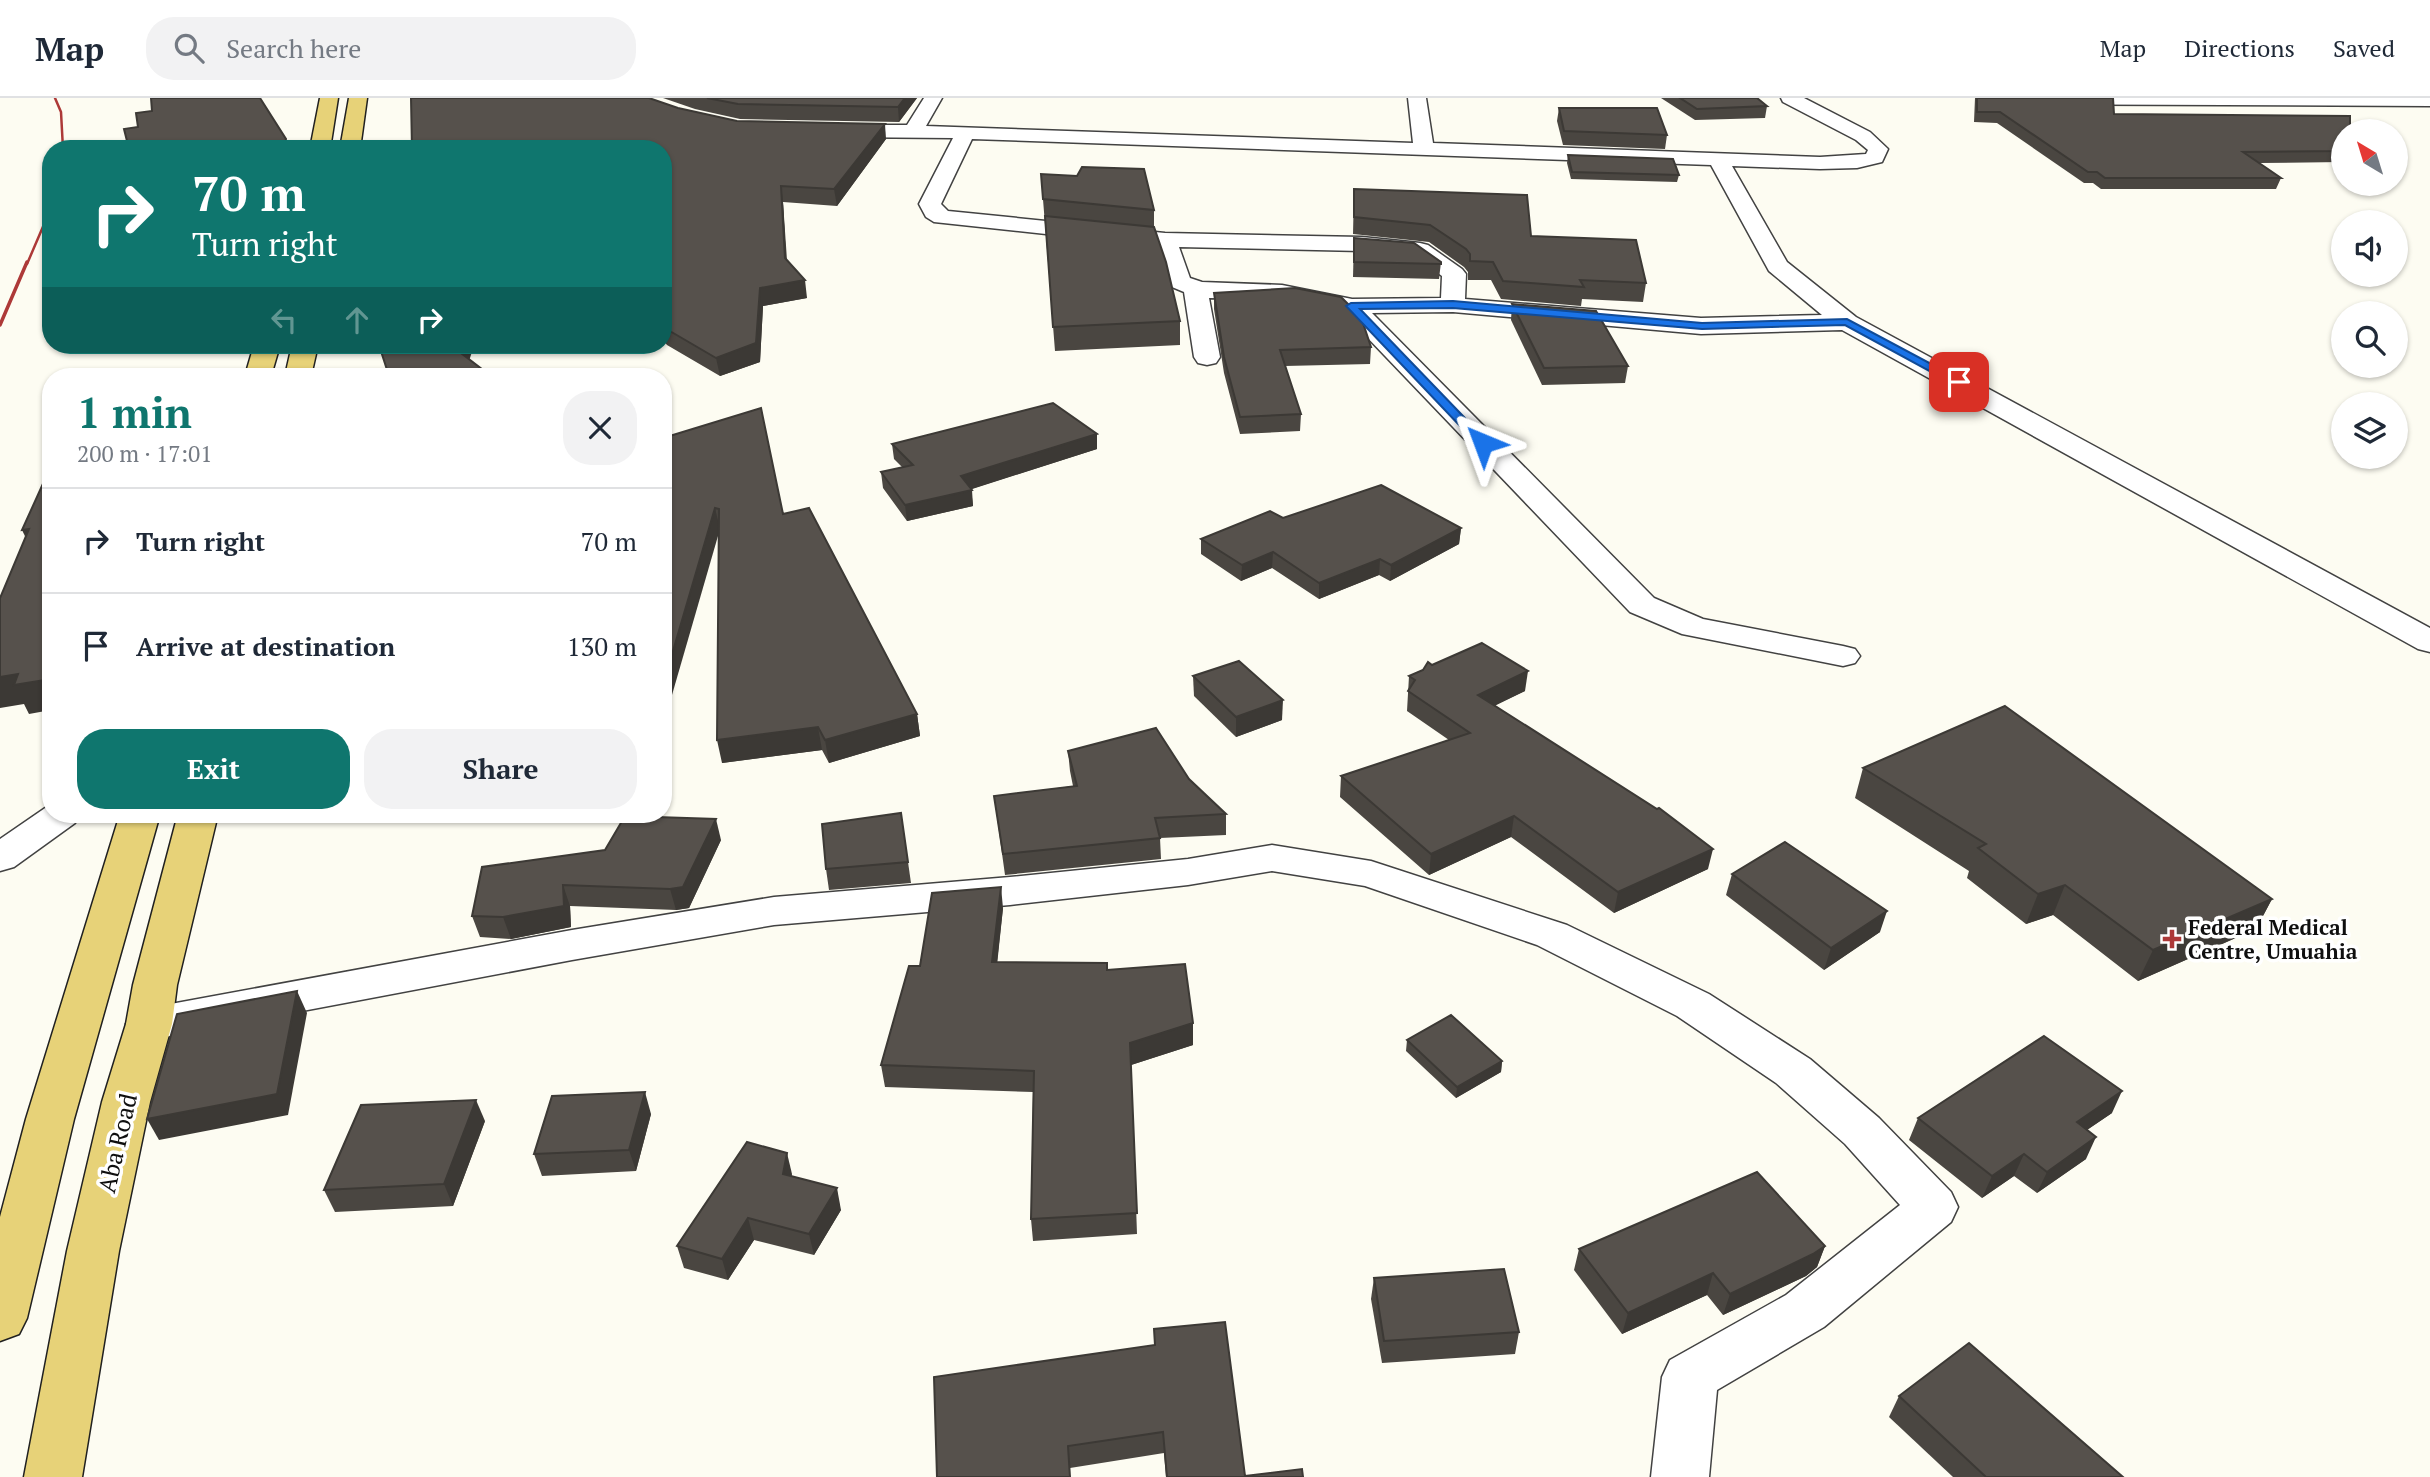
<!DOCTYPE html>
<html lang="en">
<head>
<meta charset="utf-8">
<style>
  :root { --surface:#fff; --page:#f2f2f3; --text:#1f2937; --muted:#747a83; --line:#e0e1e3; --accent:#0f766e }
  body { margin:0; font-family:"PT Serif",serif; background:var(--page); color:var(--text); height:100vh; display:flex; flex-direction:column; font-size:26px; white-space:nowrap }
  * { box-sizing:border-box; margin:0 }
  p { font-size:23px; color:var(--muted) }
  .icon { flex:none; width:38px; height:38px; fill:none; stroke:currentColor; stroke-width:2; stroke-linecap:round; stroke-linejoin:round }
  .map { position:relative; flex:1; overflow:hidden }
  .details { position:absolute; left:42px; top:270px; width:630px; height:455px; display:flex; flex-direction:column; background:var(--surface); border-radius:28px; box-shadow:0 2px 5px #0004 }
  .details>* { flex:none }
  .banner { position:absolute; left:42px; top:42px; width:630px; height:214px; border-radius:28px; box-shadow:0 2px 5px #0004; background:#0f766e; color:#fff; overflow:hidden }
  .needle { width:46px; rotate:322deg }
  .tools { position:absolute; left:2331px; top:21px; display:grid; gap:14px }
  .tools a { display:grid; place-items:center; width:77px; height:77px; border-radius:50%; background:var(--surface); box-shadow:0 2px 5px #0004; font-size:35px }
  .pin { position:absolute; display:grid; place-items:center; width:60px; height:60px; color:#fff; margin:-30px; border-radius:14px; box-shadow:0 4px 10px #0006 }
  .me { position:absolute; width:77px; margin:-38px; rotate:316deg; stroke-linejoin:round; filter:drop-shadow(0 0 5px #0008) }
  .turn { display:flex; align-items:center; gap:24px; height:147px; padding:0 35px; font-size:32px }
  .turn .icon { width:91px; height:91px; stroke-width:2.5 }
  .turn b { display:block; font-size:49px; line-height:60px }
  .lanes { display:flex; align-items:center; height:66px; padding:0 35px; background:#0003; justify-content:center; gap:35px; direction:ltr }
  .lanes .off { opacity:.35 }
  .round { display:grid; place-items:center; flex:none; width:74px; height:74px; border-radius:28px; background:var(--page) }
  .overview { display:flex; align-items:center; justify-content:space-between; height:119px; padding:0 35px }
  h1 { font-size:42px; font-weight:700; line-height:52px; color:var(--accent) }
  .cta { display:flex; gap:14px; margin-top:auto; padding:14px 35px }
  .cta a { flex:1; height:80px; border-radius:28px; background:var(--accent); color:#fff; font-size:28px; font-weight:700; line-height:80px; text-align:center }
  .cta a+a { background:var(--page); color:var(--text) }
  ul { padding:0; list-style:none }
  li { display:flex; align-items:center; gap:21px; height:105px; padding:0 35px; border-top:2px solid var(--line) }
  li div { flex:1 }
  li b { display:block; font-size:26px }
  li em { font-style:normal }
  header { display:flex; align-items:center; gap:42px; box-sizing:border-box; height:98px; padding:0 35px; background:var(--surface); border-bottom:2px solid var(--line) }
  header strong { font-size:33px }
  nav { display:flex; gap:38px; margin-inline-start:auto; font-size:24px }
  .search { width:490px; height:63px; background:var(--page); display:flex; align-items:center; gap:18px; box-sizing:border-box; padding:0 24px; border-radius:28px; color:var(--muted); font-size:26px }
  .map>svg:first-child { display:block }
</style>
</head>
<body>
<header>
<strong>Map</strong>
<div class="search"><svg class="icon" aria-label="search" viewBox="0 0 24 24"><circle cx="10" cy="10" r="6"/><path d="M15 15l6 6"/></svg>Search here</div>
<nav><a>Map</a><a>Directions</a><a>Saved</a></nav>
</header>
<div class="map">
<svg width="2430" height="1379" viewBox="0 0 2430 1379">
  <rect width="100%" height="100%" fill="#fdfcf2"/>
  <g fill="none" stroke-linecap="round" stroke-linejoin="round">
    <g stroke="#424242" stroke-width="3">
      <g id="minor">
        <path d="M924,0H942L926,28L1413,45L1408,0H1426L1433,45L1820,59L1866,56L1868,52L1856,42L1783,4L1781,0H1804L1870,34L1888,51L1882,64L1857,70L1820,71L1732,68L1787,164L1856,219L2430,530V554L2418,551L1842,232L1701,236L1453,214L1372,215L1654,500L1703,521L1843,548L1855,551L1860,558L1855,565L1843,568L1682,536L1630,514L1342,213L1282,201L1209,200L1220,259L1216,265L1207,267L1198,265L1194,259L1184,194L1172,189L1168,184L1156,148L934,124L926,119L919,106L953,40L835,39L825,33L835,27H907ZM972,41L1711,67L1769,173L1822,217L1701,220L1465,201L1466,176L1462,171L1428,147L1420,145L1362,139L1165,135L948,113L941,106ZM1179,149L1362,153L1414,158L1442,178L1441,200L1352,201L1282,187L1202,184L1190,180Z"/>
        <path d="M1996,0H2430V8L2005,6Z"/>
        <path d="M51,706V716H81L75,725L14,769L0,773V741Z"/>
        <path d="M1272,747L1371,763L1567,827L1709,896L1810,961L1879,1020L1951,1094L1958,1109L1951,1124L1824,1229L1717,1292L1709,1379H1651L1662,1279L1670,1262L1786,1197L1900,1107L1845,1046L1776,985L1677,918L1537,847L1365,788L1272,773L1188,787L1010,807L774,827L572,862L149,942L133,938L126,926L133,914L149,910L572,832L774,799L1010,779L1188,761Z"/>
      </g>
    </g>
    <g stroke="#202020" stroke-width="3">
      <g id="major">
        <path d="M320,0H338L330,51H310Z"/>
        <path d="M349,0H367L360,51H340Z"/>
        <path d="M254,247H280L271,278H245Z"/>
        <path d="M292,247H318L311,278H285Z"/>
        <path d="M120,716H160L74,1021L27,1220L19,1236L0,1243V1119L26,1021Z"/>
        <path d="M178,716H218L177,887L172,926L150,1004L119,1153L82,1379H24L67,1153L102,1004L126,926L133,887Z"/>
      </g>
    </g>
    <use href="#minor" fill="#fff" fill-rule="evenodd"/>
    <use href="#major" fill="#e7d278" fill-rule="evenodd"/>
    <g stroke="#ad3938" stroke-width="2.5">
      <path d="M55,0L61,14L63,51"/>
      <path d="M27,166L51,110"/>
    </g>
    <path stroke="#ad3938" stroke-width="3.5" d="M0,227L27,164"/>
  </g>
  <g fill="#4a4641">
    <path d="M663,0H917L899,24L740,21L695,11Z"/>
    <path d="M1661,0H1757L1767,8L1765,20L1695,22Z"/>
    <path d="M1975,0H2113L2114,16L2343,33V64L2259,65L2281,80L2276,91H2101L2093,85H2084L1997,25L1974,24Z"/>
    <path d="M678,10L737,23L886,41L837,108L783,104L787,162L807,200L763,208L760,264L720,278L667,247L663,242V51Z"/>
    <path d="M1559,10L1667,37L1665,51L1563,47L1557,23Z"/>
    <path d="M1568,57L1679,77L1677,84L1571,81L1567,65Z"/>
    <path d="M1041,76L1154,112V130L1180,223V247L1055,253Z"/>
    <path d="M1354,91L1531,138L1646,185L1643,204L1582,201L1581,208L1501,201L1491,182H1468V174L1464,169L1429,144L1353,136Z"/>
    <path d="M1354,140L1441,164L1439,181L1353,179Z"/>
    <path d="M1214,195L1371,249L1370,266L1285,268L1301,316L1300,333L1240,336L1224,275L1214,211Z"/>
    <path d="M1512,206L1628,268L1625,285L1542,287L1511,222Z"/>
    <path d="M663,340L783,416L917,616L920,638L829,665L822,652L722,665L719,435Z"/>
    <path d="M892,346L1097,351L971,391L973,408L907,423L883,390L881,374L902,369L894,361Z"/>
    <path d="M1283,420L1461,430L1459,446L1390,483L1379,477L1319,501L1272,470L1241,483L1201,456V441Z"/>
    <path d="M1432,567L1525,593L1495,607L1708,771L1614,815L1511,739L1429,777L1340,699L1341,678L1449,642L1407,613L1409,578Z"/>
    <path d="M1193,578L1282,622L1236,639L1194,598Z"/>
    <path d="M1068,653L1189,681L1226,716V737L1160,740L1161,761L1005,777L994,698L1073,688L1070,673Z"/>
    <path d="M1863,670L2272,801L2256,831L2138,883L2053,817L2026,826L1967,780L1969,773L1855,700Z"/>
    <path d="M901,715L911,785L829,792L826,771Z"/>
    <path d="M721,742L689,810L676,812L570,808L571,829L511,841L480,839L472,818L482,769Z"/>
    <path d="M1732,776L1880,834L1824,872L1726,797Z"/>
    <path d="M1003,810L997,864L1108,872L1193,925V947L1131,967L1137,1136L1033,1143L1031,1121L1033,994L885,989L881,967L920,868Z"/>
    <path d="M1407,942L1502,963L1501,974L1456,1000L1406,953Z"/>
    <path d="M2112,1015L2087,1032L2086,1061L2037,1095L2014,1078L1982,1100L1909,1042L1918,1020Z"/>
    <path d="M651,1016L636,1073L542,1078L534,1056Z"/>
    <path d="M485,1023L453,1108L335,1114L324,1092Z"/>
    <path d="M792,1076L791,1078L841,1112L814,1157L754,1142L728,1182L684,1170L677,1148Z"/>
    <path d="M1825,1148L1817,1169L1806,1178L1723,1217L1707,1197L1622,1236L1574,1172L1579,1151Z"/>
    <path d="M1374,1180L1519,1234L1515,1256L1382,1265L1371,1201Z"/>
    <path d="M1154,1231L1245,1378L1303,1379H1166L1164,1355L1070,1370L937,1379L1154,1247Z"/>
    <path d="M1899,1298L2123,1379H1953L1889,1319Z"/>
  </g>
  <g fill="#3c3935">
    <path d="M905,0H917L899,24L898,9Z"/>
    <path d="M885,26L886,41L837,108L834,91Z"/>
    <path d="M286,41L289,51H283Z"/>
    <path d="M781,88L783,104L787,177L785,160Z"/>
    <path d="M805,182L807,200L763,208L760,264L720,278L716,260L760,190Z"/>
    <path d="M463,247H474L466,273L461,255Z"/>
    <path d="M1097,336V351L966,393L972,392L973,408L907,423L905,407L961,378Z"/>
    <path d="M715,410L720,431L663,628V587Z"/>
    <path d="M1461,430L1459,446L1390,483L1391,467Z"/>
    <path d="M29,431L35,459L22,432Z"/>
    <path d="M1273,454L1272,470L1241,483L1242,467Z"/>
    <path d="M1380,461L1379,477L1319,501V485Z"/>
    <path d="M1528,573L1525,593L1476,617L1478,597Z"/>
    <path d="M18,576L51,581V612L29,616L24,606L0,610V579Z"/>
    <path d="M1283,602L1282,622L1236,639V619Z"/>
    <path d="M917,616L920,638L829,665L825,642Z"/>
    <path d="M818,629L822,652L722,665L717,642Z"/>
    <path d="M1514,718L1511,739L1429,777L1431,756Z"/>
    <path d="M716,721L721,742L689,810L676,812L670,791Z"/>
    <path d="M1713,751L1708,771L1614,815L1618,794Z"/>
    <path d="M563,787L570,808L571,829L511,841L503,819Z"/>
    <path d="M2065,787L2053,817L2026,826L2038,796Z"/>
    <path d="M1001,789L1003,810L995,886L992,864Z"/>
    <path d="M2272,801L2256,831L2138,883L2153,852Z"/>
    <path d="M1887,813L1880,834L1824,872L1831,850Z"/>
    <path d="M297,893L307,915L288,1017L159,1042L147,1021Z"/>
    <path d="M1193,925V947L1131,967L1137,1136L1130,945Z"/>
    <path d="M1502,963L1501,974L1456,1000L1457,989Z"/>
    <path d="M2122,993L2112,1015L2066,1046L2077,1024Z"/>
    <path d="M645,994L651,1016L636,1073L629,1052Z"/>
    <path d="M476,1002L485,1023L453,1108L444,1086Z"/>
    <path d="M2096,1039L2086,1061L2037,1095L2047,1074Z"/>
    <path d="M787,1055L792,1076L788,1098L783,1076Z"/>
    <path d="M2024,1056L2014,1078L1982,1100L1992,1078Z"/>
    <path d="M837,1090L841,1112L814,1157L809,1136Z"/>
    <path d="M748,1120L754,1142L728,1182L722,1161Z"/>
    <path d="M1825,1148L1817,1169L1806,1178L1723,1217L1730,1196Z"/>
    <path d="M1713,1175L1707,1197L1622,1236L1628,1215Z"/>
  </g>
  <g fill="#56514c" stroke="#3c3935" stroke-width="2">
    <path d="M151,0H260L286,41L283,51H129L124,31L138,29L136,15L152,13Z"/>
    <path d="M411,0H649L678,10L737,23L885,26L834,91L781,88L785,160L805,182L760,190L756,245L716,260L663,229V51H412Z"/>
    <path d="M707,0H905L898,9L738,6Z"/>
    <path d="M1680,0H1757L1767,8L1697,11Z"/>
    <path d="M1977,0H2113L2114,16L2350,18V33H2343V53L2243,54L2281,80H2105L2097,74H2088L2000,14H1977Z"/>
    <path d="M1559,10H1657L1667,37L1564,33Z"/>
    <path d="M1568,57L1673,61L1679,77L1572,74Z"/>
    <path d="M1082,69L1144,71L1154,112L1043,101L1041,76L1077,78Z"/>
    <path d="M1354,91L1527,97L1531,138L1636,142L1646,185L1580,182L1584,189L1503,183L1493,164L1470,163V156L1466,151L1430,127L1354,119Z"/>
    <path d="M1045,118L1154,129L1166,164L1180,223L1053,229Z"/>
    <path d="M1354,140L1414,145L1441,164V166L1354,164Z"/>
    <path d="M1295,190L1341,199L1361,219L1371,249L1280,252L1301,316L1240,319L1224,259L1214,195Z"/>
    <path d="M1512,206L1596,213L1628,268L1544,270Z"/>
    <path d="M379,247H463L461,255L491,278H389Z"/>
    <path d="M1053,305L1097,336L961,378L972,392L905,407L881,374L913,367L892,346Z"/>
    <path d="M761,310L783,416L809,410L917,616L825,642L818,629L717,642L719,411L715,410L663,587V340Z"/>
    <path d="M51,368V581L14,587L18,576L0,579V500L29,431L22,432Z"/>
    <path d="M1381,387L1461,430L1391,467L1380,461L1319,485L1273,454L1242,467L1201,441L1270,413L1283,420Z"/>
    <path d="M1482,545L1528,573L1478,597L1657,711L1659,710L1713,751L1618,794L1514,718L1431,756L1341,678L1470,635L1408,593L1415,582L1409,578L1423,572L1428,564L1432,567Z"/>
    <path d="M1239,563L1283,602L1236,619L1193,578Z"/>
    <path d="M2005,608L2272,801L2153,852L2065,787L2038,796L1978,750L1986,746L1863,670Z"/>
    <path d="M1156,630L1189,681L1226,716L1155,720L1160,740L1003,756L994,698L1077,688L1068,653Z"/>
    <path d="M901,715L908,764L826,771L822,726Z"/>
    <path d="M625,718L716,721L683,789L670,791L563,787L564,808L503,819L472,818L482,769L605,752Z"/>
    <path d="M1785,744L1887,813L1831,850L1732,776Z"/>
    <path d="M1001,789L992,864L1107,865V872L1185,866L1193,925L1130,945L1137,1115L1031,1121L1034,973L881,967L909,868H920L932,795Z"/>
    <path d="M297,893L277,996L147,1021L177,916Z"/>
    <path d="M1451,917L1502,963L1457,989L1407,942Z"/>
    <path d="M2044,938L2122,993L2077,1024L2096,1039L2047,1074L2024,1056L1992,1078L1918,1020Z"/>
    <path d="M645,994L629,1052L534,1056L552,998Z"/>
    <path d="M476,1002L444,1086L324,1092L361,1007Z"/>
    <path d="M747,1044L787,1055L783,1076L837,1090L809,1136L748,1120L722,1161L677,1148Z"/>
    <path d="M1757,1074L1825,1148L1813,1156L1730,1196L1713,1175L1628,1215L1579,1151Z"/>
    <path d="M1504,1171L1519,1234L1384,1243L1374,1180Z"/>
    <path d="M1225,1224L1245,1378L1302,1371L1303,1379H1167L1163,1334L1068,1348L1070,1379H937L934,1279L1155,1247L1154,1231Z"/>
    <path d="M1969,1245L2123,1379H1986L1899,1298Z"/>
  </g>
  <path fill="#1a73e8" stroke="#114b97" stroke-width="2" d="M1453,203L1702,225L1847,221L1965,284L1955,287L1845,227L1702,231L1453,210L1360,211L1487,343V348H1479L1346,208L1351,205Z"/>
  <path fill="#ad3938" stroke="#fff" stroke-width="2.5" d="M2168.5 830.5h7v7h7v7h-7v7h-7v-7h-7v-7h7z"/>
  <g text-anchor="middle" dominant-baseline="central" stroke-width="7" stroke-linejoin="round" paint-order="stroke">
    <g font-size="21" font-weight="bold" fill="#0f0f0f" stroke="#fff" text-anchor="start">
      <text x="2188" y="829">Federal Medical<tspan x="2188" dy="24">Centre, Umuahia</tspan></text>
    </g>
    <g font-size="24" fill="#0f0f0f" stroke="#fff">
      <text transform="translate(117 1045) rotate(-77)">Aba Road</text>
    </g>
  </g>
</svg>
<div class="tools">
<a><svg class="needle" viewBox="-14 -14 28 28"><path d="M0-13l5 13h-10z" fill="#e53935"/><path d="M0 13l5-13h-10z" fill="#747a83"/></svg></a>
<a><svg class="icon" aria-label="sound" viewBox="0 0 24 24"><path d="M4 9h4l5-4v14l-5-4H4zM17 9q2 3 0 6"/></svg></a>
<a><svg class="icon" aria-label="search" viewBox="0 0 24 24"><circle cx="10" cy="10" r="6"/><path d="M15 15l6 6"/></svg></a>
<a><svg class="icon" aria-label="layers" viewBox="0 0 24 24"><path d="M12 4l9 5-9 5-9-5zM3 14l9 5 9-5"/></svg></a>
</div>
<div class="pin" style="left:1959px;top:284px;background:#d93025"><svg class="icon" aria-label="arrive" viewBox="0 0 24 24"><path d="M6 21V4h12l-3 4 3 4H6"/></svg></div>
<svg class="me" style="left:1483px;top:345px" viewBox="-20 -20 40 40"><path d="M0-17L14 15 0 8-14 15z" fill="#1a73e8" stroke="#fff" stroke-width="4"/></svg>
<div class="banner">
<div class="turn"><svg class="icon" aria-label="right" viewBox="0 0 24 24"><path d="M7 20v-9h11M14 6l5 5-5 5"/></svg><div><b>70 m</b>Turn right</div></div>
<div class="lanes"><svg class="icon off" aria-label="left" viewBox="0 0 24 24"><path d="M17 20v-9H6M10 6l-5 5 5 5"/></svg><svg class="icon off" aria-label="ahead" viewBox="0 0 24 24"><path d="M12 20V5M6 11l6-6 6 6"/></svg><svg class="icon" aria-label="right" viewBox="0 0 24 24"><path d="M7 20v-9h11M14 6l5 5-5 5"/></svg></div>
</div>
<section class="details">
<div class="overview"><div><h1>1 min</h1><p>200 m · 17:01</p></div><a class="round"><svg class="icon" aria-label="close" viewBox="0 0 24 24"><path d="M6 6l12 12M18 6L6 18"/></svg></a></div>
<ul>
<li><svg class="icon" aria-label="right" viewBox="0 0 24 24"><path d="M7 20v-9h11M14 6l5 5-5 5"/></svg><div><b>Turn right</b></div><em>70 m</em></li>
<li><svg class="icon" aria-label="arrive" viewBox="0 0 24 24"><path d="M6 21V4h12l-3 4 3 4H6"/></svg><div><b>Arrive at destination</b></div><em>130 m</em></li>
</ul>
<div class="cta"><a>Exit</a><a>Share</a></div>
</section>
</div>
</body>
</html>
